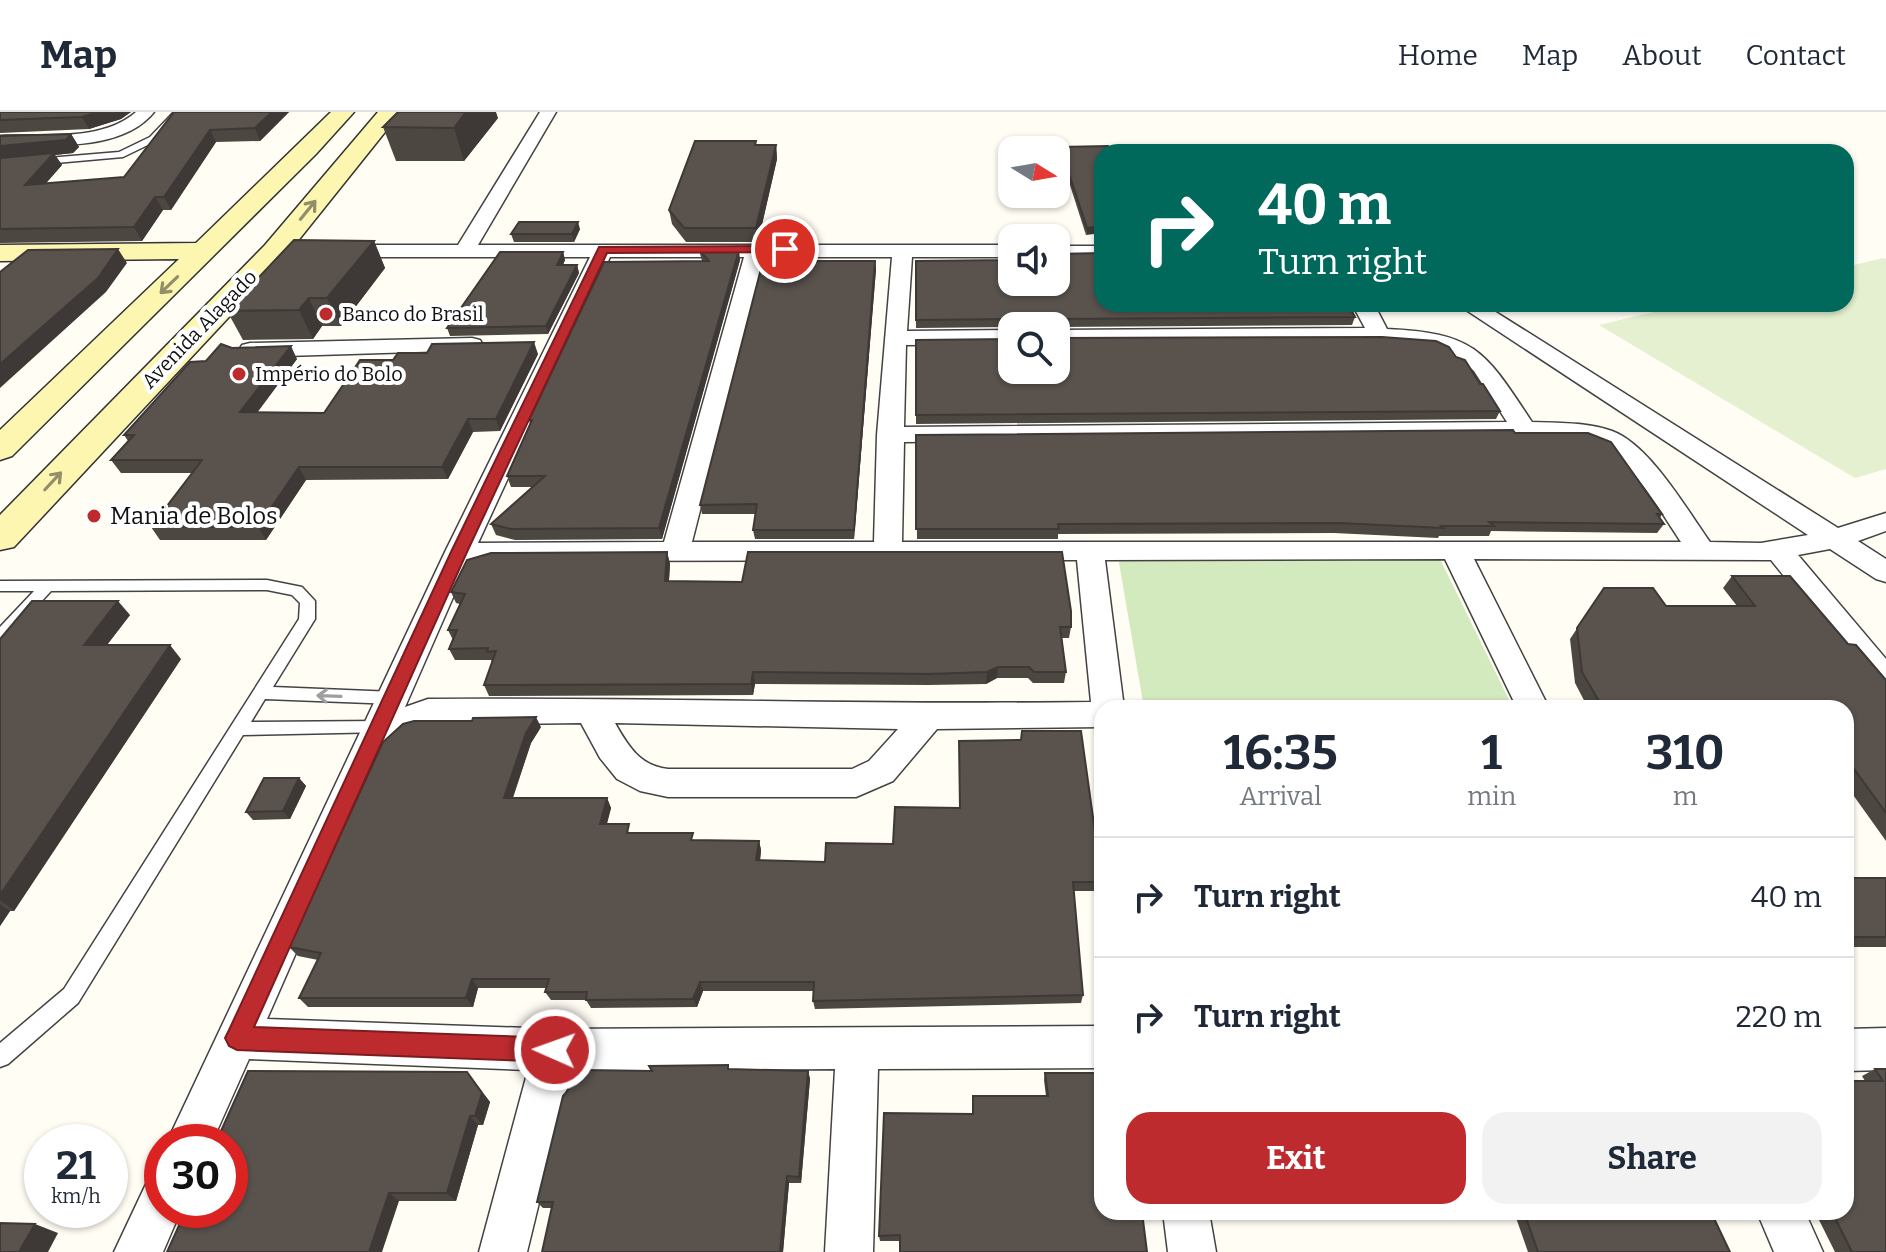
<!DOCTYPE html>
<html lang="en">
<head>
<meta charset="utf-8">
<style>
  :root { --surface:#fff; --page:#f2f2f3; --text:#1f2937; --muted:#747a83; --line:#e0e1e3; --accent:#bd2b2f }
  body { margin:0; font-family:Bitter,serif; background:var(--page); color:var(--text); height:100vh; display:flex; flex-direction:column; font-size:30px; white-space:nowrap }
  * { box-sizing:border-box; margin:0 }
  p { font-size:26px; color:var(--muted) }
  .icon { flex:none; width:44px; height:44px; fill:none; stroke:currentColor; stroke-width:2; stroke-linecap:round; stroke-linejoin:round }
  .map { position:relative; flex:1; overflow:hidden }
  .side { position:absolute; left:1094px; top:588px; width:760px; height:520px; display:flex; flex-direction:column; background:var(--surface); border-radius:24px; box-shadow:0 2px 6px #0004 }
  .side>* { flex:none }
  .top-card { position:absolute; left:1094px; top:32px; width:760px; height:168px; border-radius:24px; box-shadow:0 2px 6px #0004; background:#00695c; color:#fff; overflow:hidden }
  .needle { width:52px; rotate:101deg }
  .tools { position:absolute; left:998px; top:24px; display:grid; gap:16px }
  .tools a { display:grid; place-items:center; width:72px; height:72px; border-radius:16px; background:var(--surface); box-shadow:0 2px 6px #0004; font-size:40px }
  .speed { position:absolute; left:24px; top:1012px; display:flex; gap:16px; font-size:40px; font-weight:700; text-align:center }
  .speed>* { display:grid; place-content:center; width:104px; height:104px; border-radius:50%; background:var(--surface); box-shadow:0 2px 6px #0004; line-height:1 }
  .speed small { font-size:20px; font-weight:400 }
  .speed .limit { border:12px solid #d22; background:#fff; color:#111 }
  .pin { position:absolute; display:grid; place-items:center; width:68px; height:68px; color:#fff; margin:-34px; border:4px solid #fff; border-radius:50%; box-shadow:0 2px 8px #0007 }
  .me { position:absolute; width:88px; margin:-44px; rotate:272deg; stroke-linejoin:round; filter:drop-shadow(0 0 6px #0008) }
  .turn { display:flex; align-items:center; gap:28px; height:168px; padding:0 32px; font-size:36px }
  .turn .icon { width:104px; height:104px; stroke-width:2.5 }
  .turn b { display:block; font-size:56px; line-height:68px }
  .eta { display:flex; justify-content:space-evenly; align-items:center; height:136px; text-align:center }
  .eta b { font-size:48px; font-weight:700; line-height:56px }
  .cta { display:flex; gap:16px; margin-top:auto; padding:16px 32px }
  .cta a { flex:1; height:92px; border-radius:24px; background:var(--accent); color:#fff; font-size:32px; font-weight:700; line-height:92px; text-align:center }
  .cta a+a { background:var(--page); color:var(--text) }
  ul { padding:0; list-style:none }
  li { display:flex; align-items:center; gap:24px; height:120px; padding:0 32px; border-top:2px solid var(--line) }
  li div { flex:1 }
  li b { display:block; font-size:30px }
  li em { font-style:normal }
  header { display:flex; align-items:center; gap:48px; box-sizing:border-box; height:112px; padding:0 40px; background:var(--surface); border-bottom:2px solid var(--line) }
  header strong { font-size:38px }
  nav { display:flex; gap:44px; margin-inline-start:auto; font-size:28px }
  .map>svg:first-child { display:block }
</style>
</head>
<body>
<header>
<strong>Map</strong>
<nav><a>Home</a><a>Map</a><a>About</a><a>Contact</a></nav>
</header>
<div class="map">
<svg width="1886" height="1140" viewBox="0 0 1886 1140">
  <rect width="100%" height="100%" fill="#fffdf4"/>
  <path fill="#d3e9be" d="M1118,445H1439L1513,596H1144Z"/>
  <path fill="#e4f0cf" d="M1883,146L1886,147V357L1855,366L1599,213L1687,192H1846V155Z"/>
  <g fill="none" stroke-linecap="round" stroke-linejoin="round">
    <g stroke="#434343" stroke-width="3">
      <g id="lane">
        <path d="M174,0H182L156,29L123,45L0,56V50L119,40L150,25Z"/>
        <path d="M267,468L302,475L315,489V507L273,575L395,580L401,582L403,586L401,590L395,592L265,587L251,610L381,609L387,610L389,615L387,620L243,623L78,891L8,952L0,955V931L64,877L299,507L300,491L292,483L267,478L51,479L5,529L0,530V515L34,479H0V469Z"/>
      </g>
    </g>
    <g stroke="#434343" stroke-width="3">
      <g id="street">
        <path d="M136,0H154C121,41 47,32 0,34V24C43,22 102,30 136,0Z"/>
        <path d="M540,0H556L478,133H1012V145H912L907,219L1012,218V232L906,233L904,315L1507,310L1474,259L1461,247L1434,234L1379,230L1056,232V218L1365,216L1352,192H1374L1387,217C1476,221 1485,239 1532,310C1558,311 1587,310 1612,319C1650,333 1687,398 1710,430L1761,431L1808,423L1457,192H1483L1838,416L1886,401V419L1858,429L1886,447V470L1876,467L1830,437L1798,443L1886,547V581L1875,577L1771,448L1474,447L1549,596H1517L1445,447L1105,448L1124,596H1102V615L937,617L893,669L856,685H668L640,679L617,667L600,646L581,611L428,613L391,624L267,907L555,917L1102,914V956L878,957L873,1140H825L835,957L571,959L527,1140H479L528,958L249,947L212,1030H167L445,440L590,145H335L325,139L335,133H458ZM610,145H744L664,430L478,431ZM764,145H892L877,323L874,430H692ZM1524,324C1546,326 1570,324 1592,329C1626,338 1662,402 1681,430H902L904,330ZM1077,448L1091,590C870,593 649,585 428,587L405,595L469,449ZM615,611L898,617L869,649L852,657H668C640,654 628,634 615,611Z"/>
        <rect x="1056" y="134" width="46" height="12"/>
        <path d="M472,226L480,228L483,233L480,238L250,245L242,243L239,238L242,233L250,231Z"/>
        <path d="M1886,916V958L1846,959V917Z"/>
        <path d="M162,1065V1098H181L163,1140H114L146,1072Z"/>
        <path d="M1163,1100H1209L1216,1140H1168Z"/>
        <path d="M1757,1100H1805L1823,1140H1774Z"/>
      </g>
    </g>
    <g stroke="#323232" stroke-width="3">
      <g id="secondary">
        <path d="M331,0H354L316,42L12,344L0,348V318L179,147L0,149V133L196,131Z"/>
        <path d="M378,0H401L285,145L14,435L0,438V403L265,133Z"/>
      </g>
    </g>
    <use href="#lane" fill="#fff" fill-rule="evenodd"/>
    <use href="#street" fill="#fff" fill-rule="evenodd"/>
    <use href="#secondary" fill="#fcf6b1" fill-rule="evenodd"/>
  </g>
  <g fill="#4d4742">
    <path d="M0,0H131L121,7L89,17L0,21Z"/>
    <path d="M174,0H289L260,29L216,30L171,98H163L142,129L0,131V24L71,22L79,35L73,41L55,43L62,53L46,71L124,65Z"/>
    <path d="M498,6L464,49H396L383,15Z"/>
    <path d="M757,33H776L777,47L758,130H686L672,112L669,98Z"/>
    <path d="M1108,34L1086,123L1060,42V35Z"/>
    <path d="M580,117L574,130H514L511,122Z"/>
    <path d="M374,129L385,156L341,214H322L313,227L243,228L227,199Z"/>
    <path d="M699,138L740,148L662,427L515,428L496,423L491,412L532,375H511L507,364L530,312L529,308L702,149Z"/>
    <path d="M563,140L565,148L563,153H577L579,161L548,222L450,224L447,216Z"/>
    <path d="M1007,142L1355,205L1352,213L1056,215L1012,214V215L916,216V149L1007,148Z"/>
    <path d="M875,149L876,157L854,427H755L753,418L755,402H702L700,393Z"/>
    <path d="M1057,227L1456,245L1480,272L1500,299L1496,307L916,312V228Z"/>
    <path d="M232,236L297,247L257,300L324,301L393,248L538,242L500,319L473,320L448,367L306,368L266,428H160L151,415L192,361H121L111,348L128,329L124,323L206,249Z"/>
    <path d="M1515,321L1662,402L1660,406L1664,412L1657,421L1491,419L1489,424H1439L1438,426L1334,421L1058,422V427H917L916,323Z"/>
    <path d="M667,440L670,452L669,469L1071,515L1069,526H1062L1066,560L1064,571H1033L1028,566H997L986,572L929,573L755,572L753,583L489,584L484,573L492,550L491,548H455L449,537L453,528L448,518L460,492L456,491L451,480Z"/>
    <path d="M1732,464L1848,532L1886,568V729L1846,673V596H1588L1575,571L1570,527L1604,476L1666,494H1737L1723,476Z"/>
    <path d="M130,503L107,533L181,547L14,799H10L0,814V527Z"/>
    <path d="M541,615L531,631L513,686H607L611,696L607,712L632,721L695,728L759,729L761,738L760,749L1102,770L1100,779H1074L1083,883L1081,891L815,897L813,889L814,879H703L697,895L591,896L586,888H551L545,880L546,876H478L473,895H308L299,886L318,848L298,844L289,835Z"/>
    <path d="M299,666L306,674L290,707L253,708L246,700Z"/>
    <rect x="1846" y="766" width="40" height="69"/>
    <path d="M730,957L808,959L810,967L801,1071H789L783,1140H542L552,1096H543L537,1090L652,959Z"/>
    <path d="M1875,957H1886V1140H1835L1815,1100H1846L1865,969L1862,964Z"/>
    <path d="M467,960L490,990L483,1013H478L456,1089H399L167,1140Z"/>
    <path d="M1045,961H1102L900,1129H880L879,1124L973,1002L1046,984L1044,968Z"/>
    <path d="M1514,1100H1711L1730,1140H1528Z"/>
  </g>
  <g fill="#3e3936">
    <path d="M98,0H131L121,7L89,17L82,5Z"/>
    <path d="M272,0H289L260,29L255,16Z"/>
    <path d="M466,0H496L498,6L464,49L454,16Z"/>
    <path d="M210,18L216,30L171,98L164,85Z"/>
    <path d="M71,22L79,35L73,41L55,43L62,53L33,86L0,48V34Z"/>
    <path d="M776,33L777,47L758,130L756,116Z"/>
    <path d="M155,85L163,98L142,129L134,115Z"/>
    <path d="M578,110L580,117L574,130L572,122Z"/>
    <path d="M1102,114V121L1086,123L1087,116Z"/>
    <path d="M374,129L385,156L341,214L327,186Z"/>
    <path d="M118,137L127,151L106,180L0,276V252Z"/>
    <path d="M739,138L740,148L662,427L659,416Z"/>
    <path d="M563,140L565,148L559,161L557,153Z"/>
    <path d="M875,149L876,157L854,427V418Z"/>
    <path d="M577,153L579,161L548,222L546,214Z"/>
    <path d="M309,186L322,214L313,227L299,198Z"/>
    <path d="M534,230L538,242L500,319L496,307Z"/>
    <path d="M291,234L297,247L248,313L240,300Z"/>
    <path d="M468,307L473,320L448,367L442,355Z"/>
    <path d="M299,355L306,368L266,428L258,415Z"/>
    <path d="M667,440L670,452L668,481L665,469Z"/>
    <path d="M118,489L130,503L96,547L84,533Z"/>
    <path d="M170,533L181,547L14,799L0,788V783Z"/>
    <path d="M998,555L997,566L986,572L987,560Z"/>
    <path d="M753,560L755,572L753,583L751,572Z"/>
    <path d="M536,605L541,615L531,631L509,696L504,686L526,621Z"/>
    <path d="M299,666L306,674L290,707L283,699Z"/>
    <path d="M607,686L611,696L604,721L600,712Z"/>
    <path d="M759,729L761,738L759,758L756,748Z"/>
    <path d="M0,792L10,799L0,814Z"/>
    <path d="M472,867L478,876L473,895L466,886Z"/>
    <path d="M700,870L703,879L697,895L693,887Z"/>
    <path d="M808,959L810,967L801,1071L799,1065Z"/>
    <path d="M467,960L490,990L483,1013L475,1004Z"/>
    <path d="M470,1004L478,1013L456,1089L447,1081Z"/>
    <path d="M787,1064L789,1071L783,1140H780Z"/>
    <path d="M389,1081L399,1089L382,1140H369Z"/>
    <path d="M35,1112L58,1121L48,1140H19Z"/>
  </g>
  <g fill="#59524d" stroke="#3e3936" stroke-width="2">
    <path d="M0,0H98L82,5L0,8Z"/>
    <path d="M174,0H272L255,16L210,18L164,85H155L134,115L0,117V46L54,41L25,73L124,65Z"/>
    <path d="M398,0H466L454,16L383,15Z"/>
    <path d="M71,22L66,28L0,34V24Z"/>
    <path d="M695,29H756L755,33H776L756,116H684L669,98Z"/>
    <path d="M1108,34L1110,40H1102V114L1087,116L1060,35Z"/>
    <path d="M519,110H578L572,122H511Z"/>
    <path d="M294,128L374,129L327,186H309L299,198L227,199Z"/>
    <path d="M118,137L98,166L0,252V160L28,138Z"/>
    <path d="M699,138H739L659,416L511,417L491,412L545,364H507L532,308H529L604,150L709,149Z"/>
    <path d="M500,140H563L557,153H577L546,214L447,216Z"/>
    <path d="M1102,141V192H1348L1355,205L1057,207L1054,210V214H1015V210L1012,207L916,208V149L1008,148L1007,142H1012V170H1056V142Z"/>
    <path d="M763,149H875L854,418H753L757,392L700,393Z"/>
    <path d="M1382,225L1436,229L1449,235L1456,245L1465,248L1480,272H1483L1500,299L916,303V228L1012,227V258H1056V226Z"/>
    <path d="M534,230L496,307H468L442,355H299L258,415H151L202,348H111L134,323H124L190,250L206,249L221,232L232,236L291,234L240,300L324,301L360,248H393L398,241H427L432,232Z"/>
    <path d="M1513,318L1515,321H1588L1611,330L1662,402H1657L1664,412L1489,410L1494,414H1441L1443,416L1338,411L1058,412L1059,417H916V323Z"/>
    <path d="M667,440L665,469L742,470L748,440H1062L1071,499V515H1060L1066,560H1034L1029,555H998L987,560L929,562L753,560L751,572L484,573L496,539L487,540L488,536L449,537L457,518H448L465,482L451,480L467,448L491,441Z"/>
    <path d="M1732,464H1790L1848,532L1856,533L1886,568V701L1854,657H1846V596H1603L1582,560L1577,516L1604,476H1653L1666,494H1755Z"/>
    <path d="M32,489H118L84,533H170L0,783V527Z"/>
    <path d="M536,605L526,621L504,686H607L600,712H629L627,721H693L691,728L759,729L756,748L825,750L826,731L893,732L895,695L960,696L959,629L1021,628L1022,619H1081L1102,770H1073L1083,883L813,889L814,870H700L693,887L586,888L587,880H545L549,867H472L466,886H299L321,841L289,835L383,630L403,612L414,609H472L473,606Z"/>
    <path d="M264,666H299L283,699L246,700Z"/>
    <rect x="1846" y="766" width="40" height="59"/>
    <path d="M728,953V957L808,959L799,1065L787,1064L780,1140H542L553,1090H537L563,984L585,958L652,959L649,954Z"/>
    <path d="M1875,957H1886V1140H1852L1832,1100H1846V969H1883Z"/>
    <path d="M248,959L467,960L482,981L475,1004H470L447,1081H389L369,1140H167L186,1098H230V1030H216Z"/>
    <path d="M1045,961H1102V1100H1142L1147,1140H900V1123L879,1124L884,1001L973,1002V984H1048Z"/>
    <path d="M1524,1100H1711L1730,1140H1538Z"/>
    <path d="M0,1111L35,1112L19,1140H0Z"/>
  </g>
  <defs><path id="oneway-shaft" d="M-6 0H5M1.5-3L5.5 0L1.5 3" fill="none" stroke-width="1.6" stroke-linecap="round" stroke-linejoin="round" transform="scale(2)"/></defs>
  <g stroke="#928e69">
    <use href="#oneway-shaft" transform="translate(308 98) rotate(-51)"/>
    <use href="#oneway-shaft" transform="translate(169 173) rotate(136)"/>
    <use href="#oneway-shaft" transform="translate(53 369) rotate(-47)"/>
  </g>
  <use stroke="#9f9f9f" href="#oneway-shaft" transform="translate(329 584) rotate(-178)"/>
  <path fill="#bd2b2f" stroke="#7b1c1f" stroke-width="2" d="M785,134L791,137L789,140L607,141L467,440L254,915L555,926L563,930L567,938L563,947L555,950L237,938L229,934L225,926L229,918L451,440L599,135Z"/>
  <g fill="#bd2b2f" stroke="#fff" stroke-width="3">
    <circle cx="326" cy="202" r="8"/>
    <circle cx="239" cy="262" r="8"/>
    <circle cx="94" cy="404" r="8"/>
  </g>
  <g text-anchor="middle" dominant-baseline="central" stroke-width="8" stroke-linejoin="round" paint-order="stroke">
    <g font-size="20" fill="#101010" stroke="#fff" text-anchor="start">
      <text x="342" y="202">Banco do Brasil</text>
      <text x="255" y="262">Império do Bolo</text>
    </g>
    <g font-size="20" fill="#101010" stroke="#fff">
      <text transform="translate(199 217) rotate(-46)">Avenida Alagado</text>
    </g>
    <g font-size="24" fill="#101010" stroke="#fff" text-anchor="start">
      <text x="110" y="404">Mania de Bolos</text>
    </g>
  </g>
</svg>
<div class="tools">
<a><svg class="needle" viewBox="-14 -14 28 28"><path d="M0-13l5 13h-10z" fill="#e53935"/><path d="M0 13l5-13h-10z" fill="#747a83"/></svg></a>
<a><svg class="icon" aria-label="sound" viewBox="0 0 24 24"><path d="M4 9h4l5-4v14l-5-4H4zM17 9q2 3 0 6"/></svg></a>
<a><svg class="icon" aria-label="search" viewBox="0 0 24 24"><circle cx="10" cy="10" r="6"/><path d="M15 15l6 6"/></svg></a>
</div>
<div class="speed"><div>21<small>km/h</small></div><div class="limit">30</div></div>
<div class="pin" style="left:785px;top:137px;background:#d93025"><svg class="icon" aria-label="arrive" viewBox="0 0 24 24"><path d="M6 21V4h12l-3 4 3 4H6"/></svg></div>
<svg class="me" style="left:555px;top:938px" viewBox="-20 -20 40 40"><circle r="17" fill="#bd2b2f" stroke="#fff" stroke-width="3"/><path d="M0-11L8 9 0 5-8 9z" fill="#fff"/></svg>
<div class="top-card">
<div class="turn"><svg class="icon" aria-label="right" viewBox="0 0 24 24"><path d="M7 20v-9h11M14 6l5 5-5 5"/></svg><div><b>40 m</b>Turn right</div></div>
</div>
<section class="side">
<div class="eta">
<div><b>16:35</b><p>Arrival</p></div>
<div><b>1</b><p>min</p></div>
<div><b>310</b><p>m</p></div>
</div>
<ul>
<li><svg class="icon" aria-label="right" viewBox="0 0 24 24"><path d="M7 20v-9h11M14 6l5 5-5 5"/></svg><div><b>Turn right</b></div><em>40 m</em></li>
<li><svg class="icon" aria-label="right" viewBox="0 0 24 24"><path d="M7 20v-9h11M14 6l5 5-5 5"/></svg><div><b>Turn right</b></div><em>220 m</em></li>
</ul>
<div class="cta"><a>Exit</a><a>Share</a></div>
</section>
</div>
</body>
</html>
